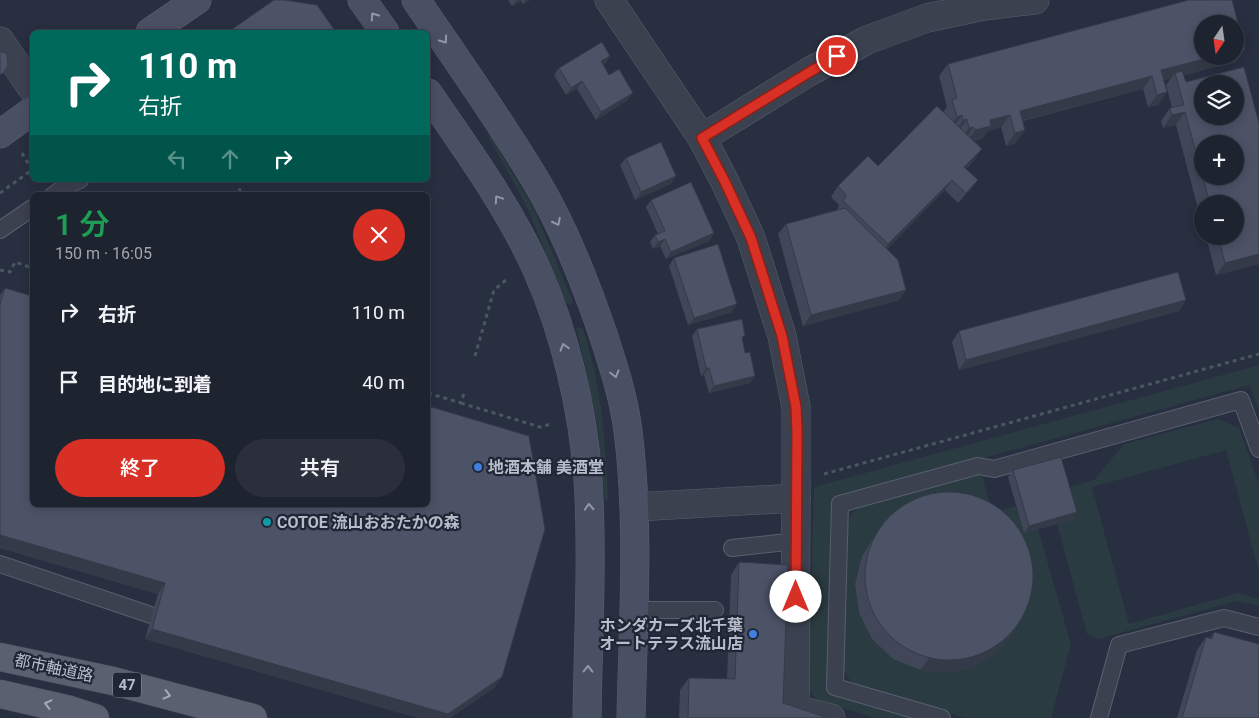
<!DOCTYPE html>
<html lang="ja">
<head>
<meta charset="utf-8">
<style>
  :root { --surface:#1e2330; --page:#2b2f3c; --text:#f1f3f6; --muted:#a1a4ab; --line:#3c404c; --accent:#d93025 }
  body { margin:0; font-family:Roboto,"Noto Sans JP",sans-serif; background:var(--page); color:var(--text); height:100vh; display:flex; flex-direction:column; font-size:19px; white-space:nowrap }
  * { box-sizing:border-box; margin:0 }
  p { font-size:16px; color:var(--muted) }
  .icon { flex:none; width:28px; height:28px; fill:none; stroke:currentColor; stroke-width:2; stroke-linecap:round; stroke-linejoin:round }
  .map { position:relative; flex:1; overflow:hidden }
  .drawer { position:absolute; left:30px; top:192px; width:400px; height:315px; display:flex; flex-direction:column; background:var(--surface); border-radius:8px; box-shadow:0 2px 12px #0003,0 0 0 1px var(--line) }
  .drawer>* { flex:none }
  .top-card { position:absolute; left:30px; top:30px; width:400px; height:152px; border-radius:8px; box-shadow:0 2px 12px #0003,0 0 0 1px var(--line); background:#00695c; color:#fff; overflow:hidden }
  .needle { width:32px; rotate:193deg }
  .buttons { position:absolute; left:1194px; top:15px; display:grid; gap:10px }
  .buttons a { display:grid; place-items:center; width:50px; height:50px; border-radius:50%; background:var(--surface); box-shadow:0 2px 12px #0003,0 0 0 1px var(--line); font-size:25px }
  .pin { position:absolute; display:grid; place-items:center; width:42px; height:42px; color:#fff; margin:-21px; border:2px solid #fff; border-radius:50%; box-shadow:0 1px 5px #0007 }
  .me { position:absolute; width:55px; margin:-28px; rotate:0deg; stroke-linejoin:round; filter:drop-shadow(0 0 4px #0008) }
  .turn { display:flex; align-items:center; gap:18px; height:105px; padding:0 25px; font-size:22px }
  .turn .icon { width:65px; height:65px; stroke-width:2.5 }
  .turn b { display:block; font-size:35px; line-height:42px }
  .lanes { display:flex; align-items:center; height:48px; padding:0 25px; background:#0003; justify-content:center; gap:25px; direction:ltr }
  .lanes .off { opacity:.35 }
  .round { display:grid; place-items:center; flex:none; width:52px; height:52px; border-radius:26px; background:var(--page) }
  .overview { display:flex; align-items:center; justify-content:space-between; height:85px; padding:0 25px }
  h1 { font-size:30px; font-weight:600; line-height:38px; color:#1e9e55 }
  .button { display:flex; gap:10px; margin-top:auto; padding:10px 25px }
  .button a { flex:1; height:58px; border-radius:30px; background:var(--accent); color:#fff; font-size:20px; font-weight:600; line-height:58px; text-align:center }
  .button a+a { background:var(--page); color:var(--text) }
  ul { padding:0; list-style:none }
  li { display:flex; align-items:center; gap:15px; height:70px; padding:0 25px }
  li div { flex:1 }
  li b { display:block; font-size:19px }
  li em { font-style:normal }
  .map>svg:first-child { display:block }
</style>
</head>
<body>
<div class="map">
<svg width="1259" height="718" viewBox="0 0 1259 718">
  <rect width="100%" height="100%" fill="#282f40"/>
  <g fill="#2a3b41" fill-rule="evenodd">
    <path d="M491,137L534,209L572,299V304L570,305L566,303L527,207L489,138Z"/>
    <path d="M581,327C586,334 587,344 590,353C603,400 606,451 608,500H605L598,430L586,369L577,331L576,328Z"/>
    <path d="M1259,365V412L1249,385L835,499L829,692L917,718H875L817,700L808,689L814,487Z"/>
    <path d="M1218,419L1239,428L1259,484V572L1226,450L1092,487L1129,624L1238,593L1259,599V606L1237,601L1098,639L1087,634L1057,524L1063,489L1094,480L1124,444Z"/>
    <path d="M982,474L992,513L1016,506L1024,533L1038,529L1071,644L1051,718H966L853,685L842,668L845,523L859,506ZM862,556L1013,632L996,653L973,667L920,670L893,659L872,639L859,613L855,584Z"/>
  </g>
  <g fill="none" stroke-linecap="round" stroke-linejoin="round">
    <g stroke="#595f6e" stroke-width="18">
      <g id="lane">
        <path d="M53,195L68,185L80,180"/>
        <path d="M0,230L32,208"/>
        <path d="M732,548L796,541"/>
        <path d="M0,564L151,615"/>
        <path d="M633,610H715"/>
        <path d="M942,718L835,687L840,504L978,466L994,469L1241,400L1259,449"/>
        <path d="M1099,718L1119,645L1224,618L1259,627"/>
      </g>
    </g>
    <g stroke="#595f6e" stroke-width="29">
      <g id="street">
        <path d="M609,0L702,138L725,182L751,238L782,336L796,407V498"/>
        <path d="M0,41L32,88"/>
        <path d="M702,138L807,73L867,40L927,18L984,6L1035,0"/>
        <path d="M635,507L796,498L795,709L831,718"/>
      </g>
    </g>
    <g stroke="#595f6e" stroke-width="29">
      <g id="secondary">
        <path d="M362,0L385,32"/>
        <path d="M416,0C457,60 499,119 536,181C565,229 586,284 604,337C614,368 624,399 628,431C640,526 633,623 631,718"/>
        <path d="M150,32L197,0"/>
        <path d="M428,93C466,148 510,209 537,270C565,333 583,410 588,479C593,558 588,639 587,718"/>
        <path d="M0,134L32,111"/>
      </g>
    </g>
    <g stroke="#454a5a" stroke-width="29">
      <g id="primary">
        <path d="M0,657L113,681L253,718"/>
        <path d="M0,694L70,710L95,718"/>
      </g>
    </g>
    <g stroke="#48585e" stroke-width="3" stroke-dasharray="4 4" stroke-linecap="butt">
      <path d="M22,153L32,170"/>
      <path d="M0,193L32,170"/>
      <path d="M232,195L241,189"/>
      <path d="M0,270L10,272L15,262L32,268"/>
      <path d="M475,356L494,290L506,280"/>
      <path d="M428,393L461,403L464,393"/>
      <path d="M461,403L540,427L551,424"/>
      <path d="M824,474L1259,354"/>
    </g>
    <use href="#lane" stroke="#3c4150" stroke-width="16"/>
    <use href="#street" stroke="#3c4150" stroke-width="28"/>
    <use href="#secondary" stroke="#4a5063" stroke-width="28"/>
    <use href="#primary" stroke="#5a6070" stroke-width="28"/>
  </g>
  <g fill="#414759">
    <path d="M508,0H530L523,4L521,1L512,6Z"/>
    <path d="M1245,49L1236,62L1183,75L1186,82L1259,123V264L1216,275L1206,236H1235V204H1202V224L1176,125L1163,128L1161,121L1170,108H1172L1166,85L1171,78L1164,80L1158,105L1148,107L1143,89L1023,121L1016,143L1006,146L1001,127L988,131L982,139L973,141L982,149L974,160L966,169L978,180L970,190L958,203L945,190L887,249L906,290L899,300L803,326L778,234L786,224L837,210L839,205L831,197L838,186L878,166L943,112L947,107L939,76L948,64Z"/>
    <path d="M610,56L605,64H603L609,75L628,100L596,120L577,89L566,95L554,75L559,68Z"/>
    <path d="M626,158L676,176L671,184L635,200L620,165Z"/>
    <path d="M651,200L714,233L709,241L666,259L660,246L653,249L650,242L655,235L658,234L646,207Z"/>
    <path d="M674,258L732,312L688,325L669,266Z"/>
    <path d="M5,288L495,687L450,718H418L145,639L158,594L0,548V295Z"/>
    <path d="M1186,300L1179,311L959,370L952,342L959,331Z"/>
    <path d="M697,329L742,340L745,353L755,376L750,383L709,393L704,375L701,376L692,336Z"/>
    <path d="M1013,470L1072,520L1024,533L1008,477Z"/>
    <path d="M886,519L1022,619L1013,632L996,653L973,667L947,673L920,670L893,659L872,639L859,613L855,584L862,556Z"/>
    <path d="M739,562L783,703L828,718H679L680,690L689,678L727,679L731,575Z"/>
    <path d="M1214,632L1259,718H1177L1197,650L1206,637L1210,638Z"/>
  </g>
  <g fill="#353a48">
    <path d="M517,0H522L512,6Z"/>
    <path d="M526,0H530L523,4Z"/>
    <path d="M1245,49L1236,62L1177,77L1175,73L1171,78L1154,83L1161,70L1216,56H1235V51Z"/>
    <path d="M610,56L605,64L596,68L601,61Z"/>
    <path d="M1152,76L1143,89L1012,123L1020,111Z"/>
    <path d="M582,81L577,89L566,95L571,88Z"/>
    <path d="M1167,92L1158,105L1148,107L1157,95Z"/>
    <path d="M633,93L628,100L596,120L601,112Z"/>
    <path d="M1185,112L1176,125L1163,128L1172,115Z"/>
    <path d="M962,115L953,128L948,129L957,117Z"/>
    <path d="M1010,115L1001,127L988,131L982,139L967,143L975,130L990,120Z"/>
    <path d="M967,119L958,132L954,133L963,120Z"/>
    <path d="M973,127L965,140L960,141L969,128Z"/>
    <path d="M1025,130L1016,143L1006,146L1015,133Z"/>
    <path d="M982,149L974,160L957,177L964,167Z"/>
    <path d="M676,176L671,184L635,200L641,192Z"/>
    <path d="M952,180L945,190L881,255L888,244Z"/>
    <path d="M978,180L970,190L958,203L966,193Z"/>
    <path d="M714,233L709,241L666,259L671,252Z"/>
    <path d="M665,239L660,246L653,249L658,242Z"/>
    <path d="M1259,254V264L1216,275L1225,263Z"/>
    <path d="M906,290L899,300L803,326L811,315Z"/>
    <path d="M1186,300L1179,311L959,370L966,360Z"/>
    <path d="M737,304L732,312L688,325L694,318Z"/>
    <path d="M706,368H709L704,375L701,376Z"/>
    <path d="M755,376L750,383L709,393L714,386Z"/>
    <path d="M1077,512L1072,520L1024,533L1029,526Z"/>
    <path d="M0,535L165,583L158,594L0,548Z"/>
    <path d="M1022,619L1013,632L996,653L973,667L947,673L920,670L929,658Z"/>
    <path d="M152,629L502,677L495,687L450,718H418L145,639Z"/>
  </g>
  <g fill="#4c5367" stroke="#353a48" fill-rule="evenodd">
    <path d="M274,0H284L317,5L336,32H228Z"/>
    <path d="M1189,0H1232L1245,49L1235,51V24H1202V56H1216L1161,70L1167,92L1157,95L1152,76L1020,111L1025,130L1015,133L1010,115L990,120L991,126L975,130L973,127L969,128L967,119L963,120L962,115L957,117L952,100L957,98L948,64Z"/>
    <path d="M602,42L610,56L601,61L609,75L619,69L633,93L601,112L582,81L571,88L559,68Z"/>
    <path d="M0,51L7,54L8,66L3,73L0,75Z"/>
    <path d="M1244,67L1259,123V254L1225,263L1218,236H1235V204H1210L1185,112L1172,115L1170,108L1184,105L1175,73L1182,71L1186,82ZM1202,84H1235V116H1202ZM1202,144H1235V176H1202Z"/>
    <path d="M937,106L982,149L964,167L978,180L966,193L952,180L888,244L843,201L846,195L838,186L868,156L878,166Z"/>
    <path d="M661,142L676,176L641,192L626,158Z"/>
    <path d="M691,182L714,233L671,252L665,239L658,242L655,235L665,231L651,200Z"/>
    <path d="M845,208L898,260L906,290L811,315L786,224Z"/>
    <path d="M718,244L737,304L694,318L674,258Z"/>
    <path d="M1178,272L1186,300L966,360L959,331Z"/>
    <path d="M5,288L32,296V505H428V406L529,436L545,529L502,677L448,714L152,629L165,583L0,535V304Z"/>
    <path d="M742,319L745,336L742,337L745,353L750,352L755,376L714,386L709,368H706L697,329Z"/>
    <path d="M1061,457L1077,512L1029,526L1013,470Z"/>
    <circle cx="949" cy="576" r="84"/>
    <path d="M739,562L788,565L783,703L828,718H688L689,678L735,679Z"/>
    <path d="M1214,632L1259,644V718H1182L1206,637L1212,639Z"/>
  </g>
  <defs><path id="oneway-chevron" d="M-2-3.5L2.5 0L-2 3.5" fill="none" stroke-width="1.6" stroke-linecap="round" stroke-linejoin="round" transform="scale(1.25)"/></defs>
  <g stroke="#9297a7">
    <use href="#oneway-chevron" transform="translate(374 16) rotate(-125)"/>
    <use href="#oneway-chevron" transform="translate(444 40) rotate(55)"/>
    <use href="#oneway-chevron" transform="translate(498 199) rotate(-124)"/>
    <use href="#oneway-chevron" transform="translate(557 222) rotate(63)"/>
    <use href="#oneway-chevron" transform="translate(564 347) rotate(-106)"/>
    <use href="#oneway-chevron" transform="translate(615 374) rotate(75)"/>
    <use href="#oneway-chevron" transform="translate(589 507) rotate(-93)"/>
    <use href="#oneway-chevron" transform="translate(588 669) rotate(-89)"/>
  </g>
  <g stroke="#a5aab9">
    <use href="#oneway-chevron" transform="translate(167 695) rotate(15)"/>
    <use href="#oneway-chevron" transform="translate(48 704) rotate(-166)"/>
  </g>
  <g fill="none" stroke-linecap="round" stroke-linejoin="round">
    <g stroke="#8d1f18" stroke-width="12">
      <path id="route" d="M796,597L797,432L796,407L782,336L751,238L725,182L702,138L808,73L837,56"/>
    </g>
    <use href="#route" stroke="#d93025" stroke-width="9"/>
  </g>
  <g fill="#3f7fe0" stroke="#202636" stroke-width="2">
    <circle cx="478" cy="467" r="5"/>
    <circle cx="753" cy="634" r="5"/>
  </g>
  <circle fill="#0f9aa8" stroke="#202636" stroke-width="2" cx="267" cy="522" r="5"/>
  <g text-anchor="middle" dominant-baseline="central" stroke-width="4.5" stroke-linejoin="round" paint-order="stroke">
    <rect fill="#202636" stroke="#8a909e" stroke-width="1" x="113" y="672.5" width="28" height="25" rx="4"/>
    <g font-size="15" font-weight="bold" fill="#b8bdcb">
      <text x="127" y="685">47</text>
    </g>
    <g font-size="16" font-weight="bold" fill="#b8bdcb" stroke="#202636" text-anchor="start">
      <text x="488" y="467">地酒本舗 美酒堂</text>
      <text x="277" y="522">COTOE 流山おおたかの森</text>
      <text x="743" y="625" text-anchor="end">ホンダカーズ北千葉<tspan x="743" dy="18">オートテラス流山店</tspan></text>
    </g>
    <g font-size="16" fill="#b8bdcb" stroke="#202636">
      <text transform="translate(54 668) rotate(12)">都市軸道路</text>
    </g>
  </g>
</svg>
<div class="buttons">
<a><svg class="needle" viewBox="-14 -14 28 28"><path d="M0-13l5 13h-10z" fill="#e53935"/><path d="M0 13l5-13h-10z" fill="#a1a4ab"/></svg></a>
<a><svg class="icon" aria-label="layers" viewBox="0 0 24 24"><path d="M12 4l9 5-9 5-9-5zM3 14l9 5 9-5"/></svg></a>
<a>+</a>
<a>−</a>
</div>
<div class="pin" style="left:837px;top:56px;background:#d93025"><svg class="icon" aria-label="arrive" viewBox="0 0 24 24"><path d="M6 21V4h12l-3 4 3 4H6"/></svg></div>
<svg class="me" style="left:796px;top:597px" viewBox="-20 -20 40 40"><circle r="19" fill="#fff"/><path d="M0-13L10 11 0 6-10 11z" fill="#d93025"/></svg>
<div class="top-card">
<div class="turn"><svg class="icon" aria-label="right" viewBox="0 0 24 24"><path d="M7 20v-9h11M14 6l5 5-5 5"/></svg><div><b>110 m</b>右折</div></div>
<div class="lanes"><svg class="icon off" aria-label="left" viewBox="0 0 24 24"><path d="M17 20v-9H6M10 6l-5 5 5 5"/></svg><svg class="icon off" aria-label="ahead" viewBox="0 0 24 24"><path d="M12 20V5M6 11l6-6 6 6"/></svg><svg class="icon" aria-label="right" viewBox="0 0 24 24"><path d="M7 20v-9h11M14 6l5 5-5 5"/></svg></div>
</div>
<section class="drawer">
<div class="overview"><div><h1>1 分</h1><p>150 m · 16:05</p></div><a class="round" style="background:#d93025;color:#fff"><svg class="icon" aria-label="close" viewBox="0 0 24 24"><path d="M6 6l12 12M18 6L6 18"/></svg></a></div>
<ul>
<li><svg class="icon" aria-label="right" viewBox="0 0 24 24"><path d="M7 20v-9h11M14 6l5 5-5 5"/></svg><div><b>右折</b></div><em>110 m</em></li>
<li><svg class="icon" aria-label="arrive" viewBox="0 0 24 24"><path d="M6 21V4h12l-3 4 3 4H6"/></svg><div><b>目的地に到着</b></div><em>40 m</em></li>
</ul>
<div class="button"><a>終了</a><a>共有</a></div>
</section>
</div>
</body>
</html>
